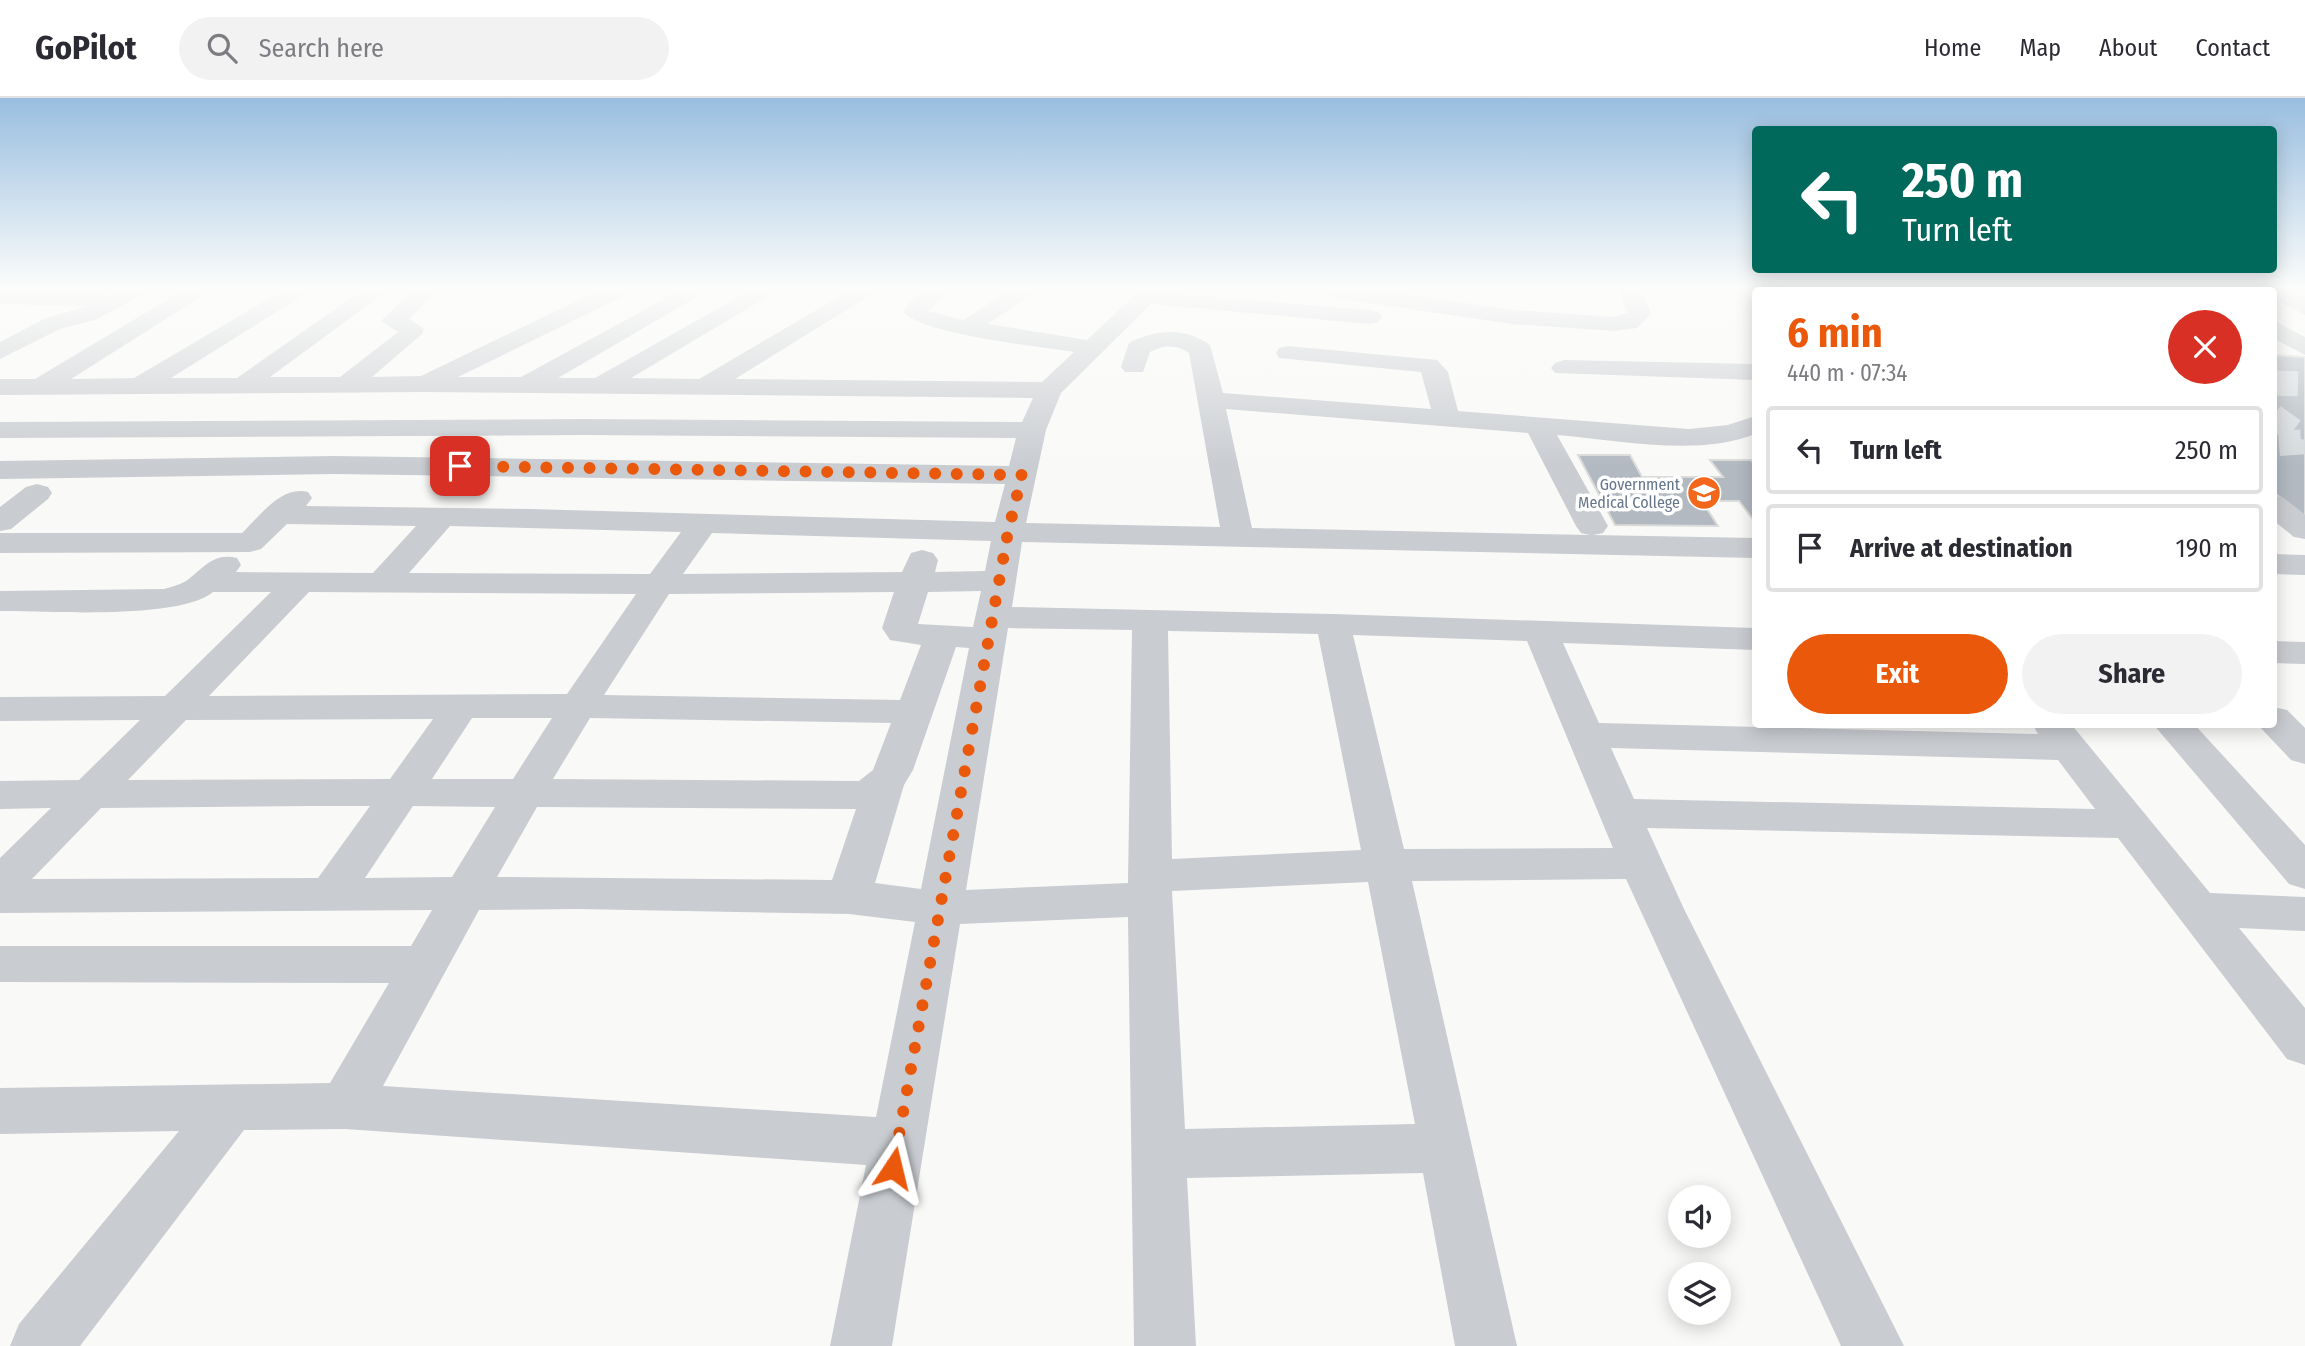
<!DOCTYPE html>
<html lang="en">
<head>
<meta charset="utf-8">
<style>
  :root { --surface:#fff; --page:#f2f2f3; --text:#2b2b33; --muted:#7c7c81; --line:#e1e1e2; --accent:#ea580c }
  body { margin:0; font-family:"Fira Sans Condensed",sans-serif; background:var(--page); color:var(--text); height:100vh; display:flex; flex-direction:column; font-size:26px; white-space:nowrap }
  * { box-sizing:border-box; margin:0 }
  p { font-size:23px; color:var(--muted) }
  .icon { flex:none; width:38px; height:38px; fill:none; stroke:currentColor; stroke-width:2; stroke-linecap:round; stroke-linejoin:round }
  .map { position:relative; flex:1; overflow:hidden }
  .details { position:absolute; left:1752px; top:189px; width:525px; height:441px; display:flex; flex-direction:column; background:var(--surface); border-radius:7px; box-shadow:0 4px 18px #0003 }
  .details>* { flex:none }
  .banner { position:absolute; left:1752px; top:28px; width:525px; height:147px; border-radius:7px; box-shadow:0 4px 18px #0003; background:#00695c; color:#fff; overflow:hidden }
  .tools { position:absolute; left:1668px; top:1087px; display:grid; gap:14px }
  .tools a { display:grid; place-items:center; width:63px; height:63px; border-radius:50%; background:var(--surface); box-shadow:0 4px 18px #0003; font-size:35px }
  .pin { position:absolute; display:grid; place-items:center; width:60px; height:60px; color:#fff; margin:-30px; border-radius:14px; box-shadow:0 4px 10px #0006 }
  .me { position:absolute; width:77px; margin:-38px; rotate:10deg; stroke-linejoin:round; filter:drop-shadow(0 0 5px #0008) }
  .turn { display:flex; align-items:center; gap:24px; height:147px; padding:0 35px; font-size:32px }
  .turn .icon { width:91px; height:91px; stroke-width:2.5 }
  .turn b { display:block; font-size:49px; line-height:60px }
  .round { display:grid; place-items:center; flex:none; width:74px; height:74px; border-radius:37px; background:var(--page) }
  .summary { display:flex; align-items:center; justify-content:space-between; height:119px; padding:0 35px }
  h1 { font-size:42px; font-weight:700; line-height:52px; color:var(--accent) }
  .action { display:flex; gap:14px; margin-top:auto; padding:14px 35px }
  .action a { flex:1; height:80px; border-radius:42px; background:var(--accent); color:#fff; font-size:28px; font-weight:700; line-height:80px; text-align:center }
  .action a+a { background:var(--page); color:var(--text) }
  ul { padding:0; list-style:none }
  li { display:flex; align-items:center; gap:21px; height:88px; margin:0 14px 10px; padding:0 21px; border:4px solid var(--line); border-radius:7px }
  li div { flex:1 }
  li b { display:block; font-size:26px }
  li em { font-style:normal }
  header { display:flex; align-items:center; gap:42px; box-sizing:border-box; height:98px; padding:0 35px; background:var(--surface); border-bottom:2px solid var(--line) }
  header strong { font-size:33px }
  nav { display:flex; gap:38px; margin-inline-start:auto; font-size:24px }
  .search { width:490px; height:63px; background:var(--page); display:flex; align-items:center; gap:18px; box-sizing:border-box; padding:0 24px; border-radius:38px; color:var(--muted); font-size:26px }
  .map>svg:first-child { display:block }
</style>
</head>
<body>
<header>
<strong>GoPilot</strong>
<div class="search"><svg class="icon" aria-label="search" viewBox="0 0 24 24"><circle cx="10" cy="10" r="6"/><path d="M15 15l6 6"/></svg>Search here</div>
<nav><a>Home</a><a>Map</a><a>About</a><a>Contact</a></nav>
</header>
<div class="map">
<svg width="2305" height="1248" viewBox="0 0 2305 1248">
  <rect width="100%" height="100%" fill="#f9faf7"/>
  <g fill="#b2b9c1" stroke="#dbdcd9" stroke-width="2">
    <path d="M2273,257L2305,259V418L2273,394Z"/>
    <path d="M1578,357H1630L1642,379H1723L1710,362H1751L1755,367V424L1739,403H1702L1718,428L1615,427Z"/>
  </g>
  <g fill="none" stroke-linecap="round" stroke-linejoin="round">
    <g stroke="#d4d9dc" stroke-width="25" stroke-dasharray="25 13" stroke-linecap="butt">
      <path d="M2273,285L2305,286"/>
      <path d="M2273,318L2302,339L2301,344L2273,346"/>
    </g>
    <g fill="#c9ccd1" fill-rule="evenodd">
      <path d="M0,193C23,193 91,189 107,199L120,193H150L95,222L60,231L0,261V244L44,221L87,208L0,206Z"/>
      <path d="M182,193H210L71,281L134,280L282,193H310L171,280H237L361,193H387L270,279H340L398,234L381,223L412,193H437L409,221L424,231L422,236L372,279L421,278L597,193H627L624,198L458,279H521L679,193H707L558,280H595L749,193H777L631,280L699,281L849,193H877L735,281L1042,284L1074,254C1042,249 920,236 904,214C914,192 928,193 950,193L928,213L963,222L1009,193H1036L988,226L1087,242L1139,193L1370,212L1378,214L1382,219L1378,224L1370,226L1151,206L1061,295L1046,332L1026,425L1220,429L1189,255C1176,246 1163,247 1150,254L1143,274H1125L1121,269L1129,245C1155,231 1186,229 1210,247L1223,295L1431,311L1421,274L1279,260L1276,255L1279,250L1288,248L1437,262L1448,274L1458,313L1689,331L1728,327L1755,318V336C1699,359 1617,342 1557,337L1608,428L1603,435L1593,437L1755,440V460L1022,444L1012,509L1333,516L1755,530V552L1563,545L1599,625L2038,636L2035,631L2038,626H2071L2210,795L2305,799V833L2239,830L2305,910V967L2287,961L2118,740L1647,730L1684,811L1904,1248H1841L1626,781L1412,783L1517,1248H1455L1423,1075L1187,1080L1196,1248H1134L1128,819L960,826L892,1248H830L866,1067L345,1031L244,1032L80,1248H10L19,1226L179,1033L0,1036V990L330,985L389,885L0,884V848H411L432,812L0,815V760L51,710L0,711V683L79,682L140,622L0,623V599L165,598L271,494H213C180,522 47,513 0,513V493L164,491C171,489 179,487 186,483C204,470 213,454 237,460L241,467L236,474L373,475L416,428L287,426L261,451L250,454L0,455V435H242C260,418 281,387 308,394L312,400L306,408L530,411L995,424L1005,386L334,376L0,381V363L334,358L1009,368L1016,340L583,337L0,340V324L583,321L1022,324L1033,300L423,294L0,297V281H35ZM1226,311L1528,335L1576,428L1581,435L1590,437L1252,430ZM450,428L681,434L650,476L409,475ZM712,435L991,443L985,473L935,474L938,462L933,455L922,452L911,455L902,474L683,476ZM981,493L973,529L918,526L928,494ZM309,494L636,496L567,596L209,598ZM894,494L882,530L890,542L921,547L900,602L604,597L669,496ZM1008,530L1132,532L1128,785L966,792ZM1168,533L1318,536L1361,752L1172,761ZM1353,537L1527,543L1613,750L1404,751ZM956,549L969,550L921,791L875,785L904,687L913,672ZM472,620H552L513,681H432ZM590,620L891,625L873,672L859,683L553,681ZM433,621L390,681L128,682L186,622ZM1611,650L2058,662L2095,711L1634,701ZM312,708H370L318,780L32,781L101,710ZM413,708L495,709L452,779L365,780ZM537,709L856,711L832,782L497,779ZM1368,784L1415,1026L1185,1031L1172,793ZM578,811L849,816L915,824L876,1019L383,988L479,812Z"/>
      <path d="M1324,193H1384L1512,212L1614,219L1627,215L1620,193H1642L1651,216L1637,230L1614,233L1512,226L1335,200Z"/>
      <path d="M2273,193H2294L2305,200V217L2273,200Z"/>
      <path d="M2273,222L2305,239V257L2273,240Z"/>
      <path d="M1564,262L1755,266V282L1555,275L1551,270L1555,265Z"/>
      <path d="M37,386L48,389L52,395L48,401L11,431L0,433V409L26,389Z"/>
      <path d="M2273,397L2284,400L2305,417V441L2294,439L2273,422Z"/>
      <path d="M2273,456L2305,457V477L2273,476Z"/>
      <path d="M2273,543L2305,544V566L2273,565Z"/>
      <path d="M2273,609L2287,612L2305,630V666L2291,662L2257,626H2273Z"/>
      <path d="M2153,626H2194L2305,747V791L2289,786Z"/>
    </g>
  </g>
  <linearGradient id="sky" x2="0" y2="1"><stop stop-color="#99bee0"/><stop offset="0.52" stop-color="#fcfdfb"/><stop offset="1" stop-color="#fcfdfb" stop-opacity="0"/></linearGradient>
  <rect width="2305" height="368" fill="url(#sky)"/>
  <g fill="none" stroke-linecap="round" stroke-linejoin="round">
    <path stroke="#ea580c" stroke-width="12" stroke-dasharray="0 21.6" d="M460,368L1022,377L1008,434L893,1070"/>
  </g>
  <defs>
    <g id="university-disc" transform="scale(1.75)"><circle r="9.5" fill="#f3671d" stroke="#fff"/><path d="M0-5L7-2L0 1L-7-2ZM-4 1L0 2.5L4 1V4Q0 6-4 4Z" fill="#fff"/></g>
  </defs>
  <g fill-rule="evenodd">
    <use href="#university-disc" x="1704" y="395"/>
  </g>
  <g text-anchor="middle" dominant-baseline="central" stroke-width="7" stroke-linejoin="round" paint-order="stroke">
    <g font-size="16" fill="#66768b" stroke="#fff" text-anchor="end">
      <text x="1680" y="386">Government<tspan x="1680" dy="18">Medical College</tspan></text>
    </g>
  </g>
</svg>
<div class="tools">
<a><svg class="icon" aria-label="sound" viewBox="0 0 24 24"><path d="M4 9h4l5-4v14l-5-4H4zM17 9q2 3 0 6"/></svg></a>
<a><svg class="icon" aria-label="layers" viewBox="0 0 24 24"><path d="M12 4l9 5-9 5-9-5zM3 14l9 5 9-5"/></svg></a>
</div>
<div class="pin" style="left:460px;top:368px;background:#d93025"><svg class="icon" aria-label="arrive" viewBox="0 0 24 24"><path d="M6 21V4h12l-3 4 3 4H6"/></svg></div>
<svg class="me" style="left:893px;top:1070px" viewBox="-20 -20 40 40"><path d="M0-17L14 15 0 8-14 15z" fill="#ea580c" stroke="#fff" stroke-width="4"/></svg>
<div class="banner">
<div class="turn"><svg class="icon" aria-label="left" viewBox="0 0 24 24"><path d="M17 20v-9H6M10 6l-5 5 5 5"/></svg><div><b>250 m</b>Turn left</div></div>
</div>
<section class="details">
<div class="summary"><div><h1>6 min</h1><p>440 m · 07:34</p></div><a class="round" style="background:#d93025;color:#fff"><svg class="icon" aria-label="close" viewBox="0 0 24 24"><path d="M6 6l12 12M18 6L6 18"/></svg></a></div>
<ul>
<li><svg class="icon" aria-label="left" viewBox="0 0 24 24"><path d="M17 20v-9H6M10 6l-5 5 5 5"/></svg><div><b>Turn left</b></div><em>250 m</em></li>
<li><svg class="icon" aria-label="arrive" viewBox="0 0 24 24"><path d="M6 21V4h12l-3 4 3 4H6"/></svg><div><b>Arrive at destination</b></div><em>190 m</em></li>
</ul>
<div class="action"><a>Exit</a><a>Share</a></div>
</section>
</div>
</body>
</html>
